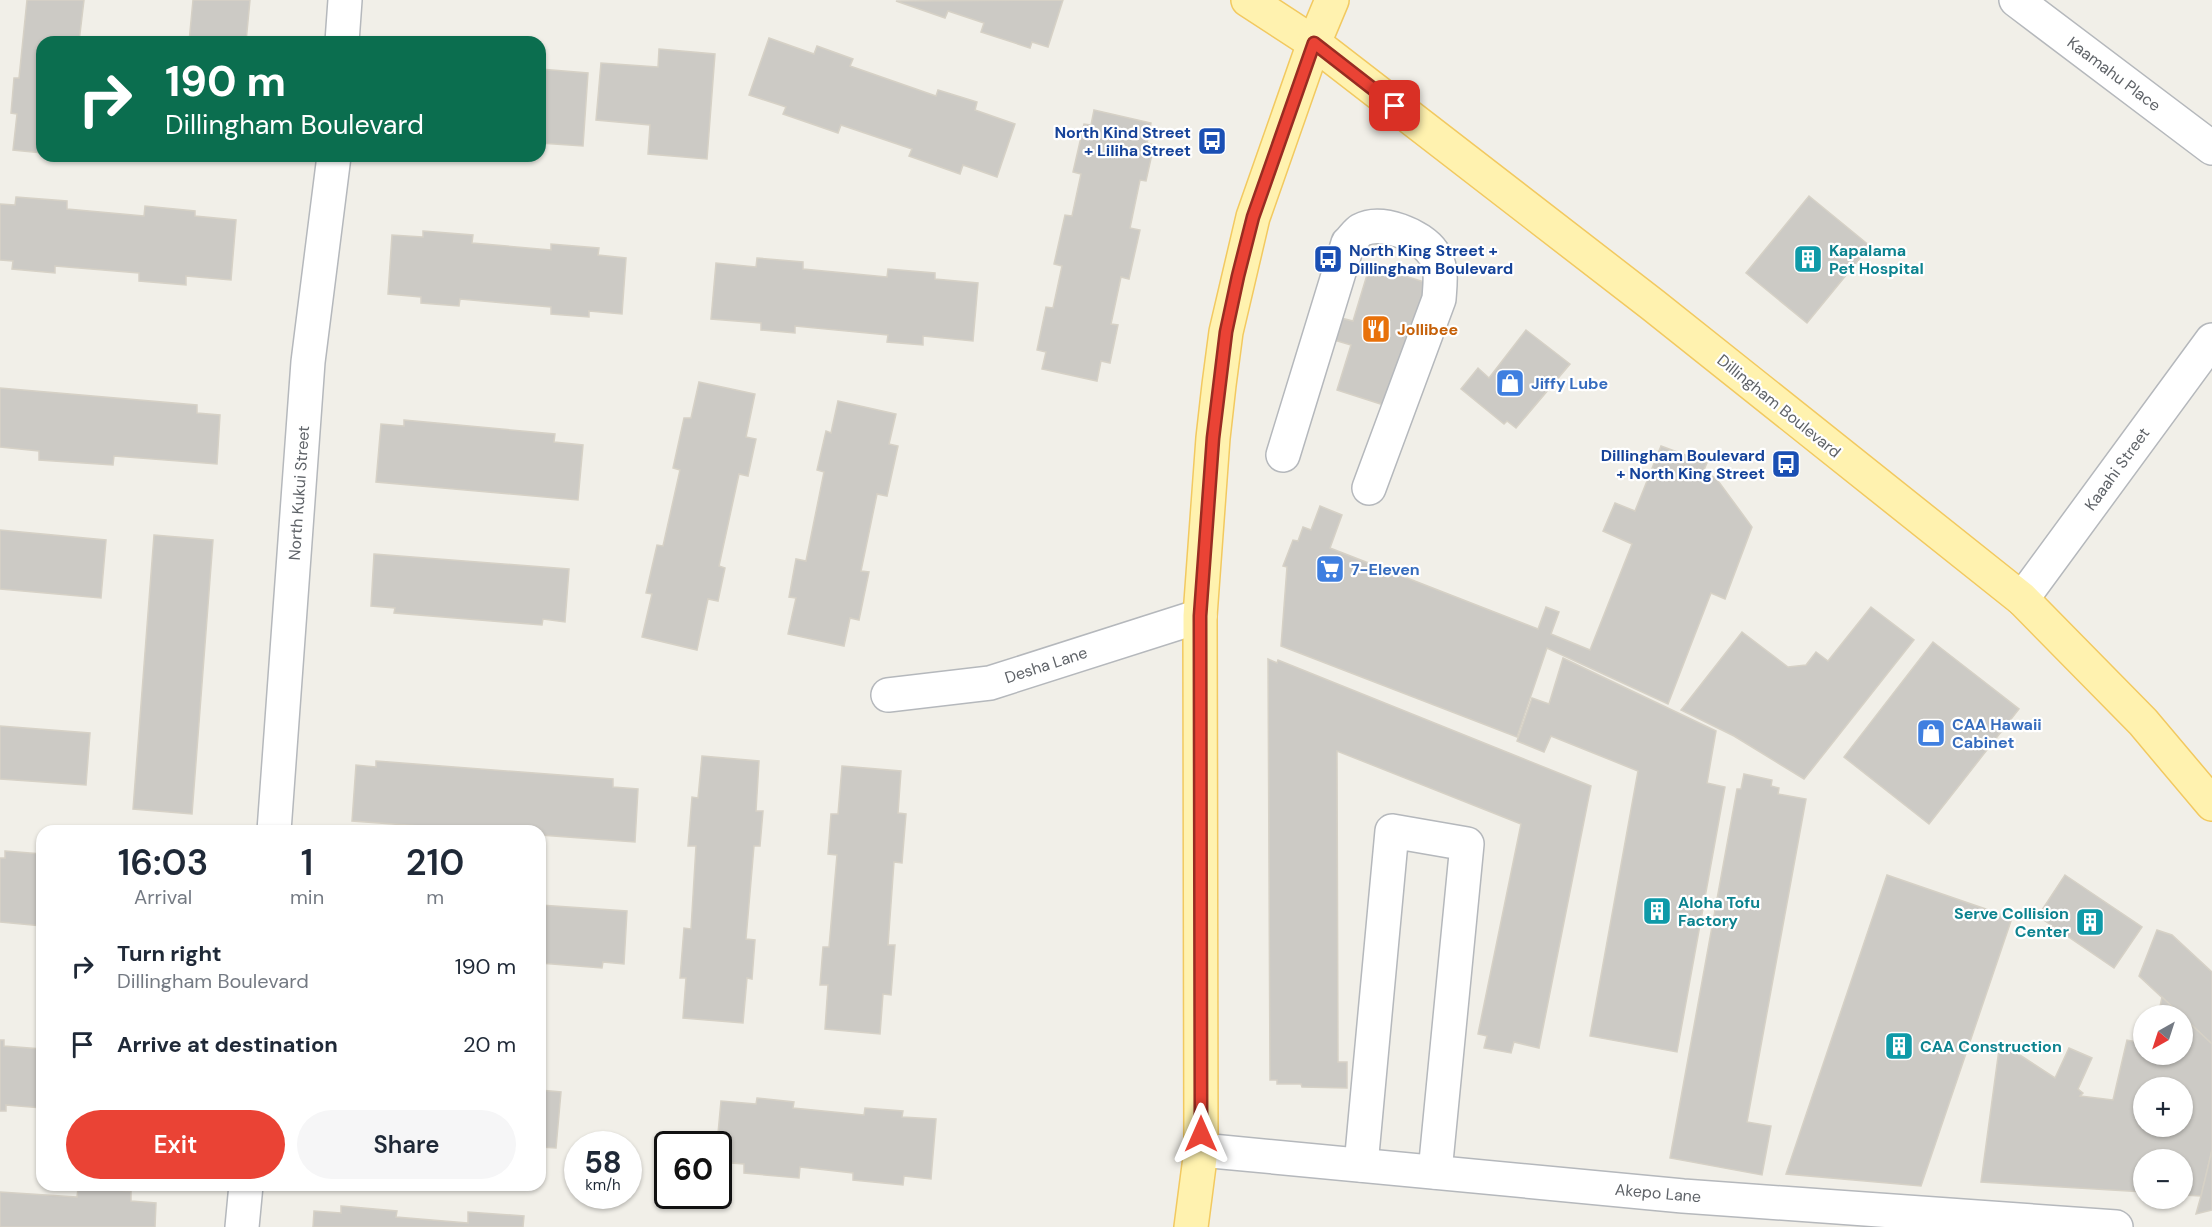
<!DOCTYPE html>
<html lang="en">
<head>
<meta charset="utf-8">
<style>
  :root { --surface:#fff; --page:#f6f6f7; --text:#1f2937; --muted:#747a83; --accent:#ea4335 }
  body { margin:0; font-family:"DM Sans",sans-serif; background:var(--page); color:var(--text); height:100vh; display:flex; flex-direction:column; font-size:22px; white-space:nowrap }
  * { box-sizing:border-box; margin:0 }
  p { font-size:20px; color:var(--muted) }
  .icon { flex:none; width:33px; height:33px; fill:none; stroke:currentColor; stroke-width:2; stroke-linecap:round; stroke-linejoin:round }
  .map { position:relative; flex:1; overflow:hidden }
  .panel { position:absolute; left:36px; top:825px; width:510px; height:366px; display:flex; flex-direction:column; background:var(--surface); border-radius:18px; box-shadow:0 2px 4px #0004 }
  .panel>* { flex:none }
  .hud { position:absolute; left:36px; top:36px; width:510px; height:126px; border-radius:18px; box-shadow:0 2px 4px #0004; background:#0b6e4f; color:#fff; overflow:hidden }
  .needle { width:39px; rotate:219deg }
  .tools { position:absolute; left:2133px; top:1005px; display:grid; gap:12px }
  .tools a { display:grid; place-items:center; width:60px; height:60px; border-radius:50%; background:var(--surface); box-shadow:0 2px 4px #0004; font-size:30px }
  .speed { position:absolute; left:564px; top:1131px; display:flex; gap:12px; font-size:30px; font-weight:700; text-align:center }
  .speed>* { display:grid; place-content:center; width:78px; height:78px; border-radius:50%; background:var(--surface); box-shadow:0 2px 4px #0004; line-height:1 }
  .speed small { font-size:15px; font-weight:400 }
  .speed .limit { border:3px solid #111; border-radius:9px; background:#fff; color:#111 }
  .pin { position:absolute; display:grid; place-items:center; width:51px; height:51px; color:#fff; margin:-26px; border-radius:12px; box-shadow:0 3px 9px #0006 }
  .me { position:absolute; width:66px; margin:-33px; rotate:0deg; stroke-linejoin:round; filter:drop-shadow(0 0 4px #0008) }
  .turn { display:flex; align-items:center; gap:21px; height:126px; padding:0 30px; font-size:27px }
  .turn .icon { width:78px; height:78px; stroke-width:2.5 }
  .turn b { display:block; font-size:42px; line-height:51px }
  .eta { display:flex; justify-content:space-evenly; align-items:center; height:102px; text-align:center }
  .eta b { font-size:36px; font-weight:600; line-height:42px }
  .primary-button { display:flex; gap:12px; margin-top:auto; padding:12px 30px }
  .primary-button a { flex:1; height:69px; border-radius:36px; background:var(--accent); color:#fff; font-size:24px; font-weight:600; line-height:69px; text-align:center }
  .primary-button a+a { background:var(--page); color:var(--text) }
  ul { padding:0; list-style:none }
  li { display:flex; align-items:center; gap:18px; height:78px; padding:0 30px }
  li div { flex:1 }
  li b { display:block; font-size:22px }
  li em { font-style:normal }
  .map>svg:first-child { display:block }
</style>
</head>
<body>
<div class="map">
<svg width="2212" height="1227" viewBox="0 0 2212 1227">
  <rect width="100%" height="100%" fill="#f1efe8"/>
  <g fill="#cccac5" stroke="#d6d1c6" stroke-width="1.5" fill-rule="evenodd">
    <path d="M27,0H84L79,42H42V153L13,150L17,114L11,113L14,78H19Z"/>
    <path d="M193,0H250L246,42H189Z"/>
    <path d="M1063,0L1048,47L1032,42L1030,48L981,32L984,23L948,11L945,18L896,1Z"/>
    <path d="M769,38L814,54L817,46L853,59L850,66L936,96L938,90L977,102L975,110L1015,124L997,177L963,165L960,174L909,156L912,149L841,125L838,133L783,114L786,107L749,95Z"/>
    <path d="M659,49L715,54L707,159L648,154L650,125L596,120L601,63L658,67Z"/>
    <path d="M540,69L588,73L583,146L540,143Z"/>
    <path d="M1094,110L1151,123L1147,143L1154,145L1146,181L1140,180L1130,228L1140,230L1129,279L1121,277L1111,324L1118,325L1110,363L1101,361L1097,381L1042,369L1046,352L1037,350L1046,307L1053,308L1062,266L1054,264L1065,215L1072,216L1081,174L1073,172L1084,124L1091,125Z"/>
    <path d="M1809,196L1870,246L1807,323L1746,273Z"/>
    <path d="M16,197L67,201V209L144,216L145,206L195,211V216L236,220L231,280L186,276V285L139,281V273L55,266V273L12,269L13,261L0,260V204L15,205Z"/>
    <path d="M423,231L473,235L472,243L551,250V244L599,248L598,255L626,258L622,314L589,311V317L551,314V307L460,299L459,306L421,303V297L388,294L392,235L423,237Z"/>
    <path d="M757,258L803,262V269L887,277L888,269L935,273V279L978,283L973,341L923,336V345L887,342L888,335L795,326V333L761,330V323L711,319L716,263L756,267Z"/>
    <path d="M1370,265L1437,286L1393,408L1337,390L1351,345L1327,338L1333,316L1353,321Z"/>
    <path d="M1526,330L1570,364L1516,428L1507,421L1504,424L1461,389L1478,368L1489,378Z"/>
    <path d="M699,382L755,394L746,437L756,439L748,476L739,474L719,566L725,568L718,601L708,599L697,650L642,637L652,594L646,593L657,545L663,546L680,470L673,468L684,418H691Z"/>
    <path d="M0,388L197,405V413L220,415L217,464L114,456L113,465L39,460V451L0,447Z"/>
    <path d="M838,401L896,414L889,444L898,446L887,496L877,494L861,571L869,572L859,620L850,618L844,646L788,634L796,598L789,597L796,559L806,561L824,472L817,470L826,431L831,433Z"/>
    <path d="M404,420L555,434L554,442L583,445L578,500L376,482L381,424L404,426Z"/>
    <path d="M1661,446L1707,463L1703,472L1716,478L1752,527L1725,599L1711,593L1668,704L1547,648L1517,737L1281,646L1287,567L1283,566L1293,540L1298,541L1303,527L1311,530L1320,506L1342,515L1330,548L1538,629L1546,607L1559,612L1551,634L1590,650L1632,544L1603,531L1615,503L1635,511Z"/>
    <path d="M0,530L106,540L101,598L0,589Z"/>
    <path d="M154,535L213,540L192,814L133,809Z"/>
    <path d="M374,554L569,569L565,622L543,619L542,625L394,613L395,608L371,606Z"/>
    <path d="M1871,607L1914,640L1804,779L1734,736L1681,710L1742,632L1788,667L1806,665L1816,652L1828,661Z"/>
    <path d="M1933,642L2019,709L1929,824L1844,757Z"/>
    <path d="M1563,658L1716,731L1707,783L1725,787L1677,1052L1590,1036L1638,771L1551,736L1544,752L1517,741L1532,698L1549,704Z"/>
    <path d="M1268,659L1277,663L1278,660L1591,786L1539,1048L1514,1042L1511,1053L1484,1048L1487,1036L1478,1034L1521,824L1337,751L1338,1062H1347V1088L1302,1087L1301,1084H1277V1080H1270Z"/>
    <path d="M0,726L90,733L86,785L0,779Z"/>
    <path d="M702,756L759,761L756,811H763L760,846H754L746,939L755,940L752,979L747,978L743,1023L683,1018L686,978H680L684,928L691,929L696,846H688L692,797L698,798Z"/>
    <path d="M376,761L613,779V787L638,789L635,842L540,835V831H489L352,821L356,765L376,767Z"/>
    <path d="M842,766L901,771L898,813L906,814L902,863L894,862L888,945H895L891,995L883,994L880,1034L825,1029L828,985H820L823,947H829L837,855L828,854L831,814H838Z"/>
    <path d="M1744,774L1772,780L1771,786L1779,788L1778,794L1806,799L1747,1122L1771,1126L1762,1175L1670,1158L1737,789H1741Z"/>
    <path d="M5,851L42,854V926L0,922V858H5Z"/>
    <path d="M1887,875L2012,918L1921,1186L1786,1174Z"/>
    <path d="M2065,875L2142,927L2114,968L2038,916Z"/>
    <path d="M540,905L627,911L624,964L603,962L602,968L540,963Z"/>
    <path d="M2157,930L2172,935L2212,972V1044L2139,976Z"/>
    <path d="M2162,997L2182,1016H2158Z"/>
    <path d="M2182,1016L2212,1044V1150L2201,1196L2182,1195V1160H2144V1192L1981,1182L2000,1042L2055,1078L2069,1048L2092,1058L2078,1089L2083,1093L2080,1096L2113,1100L2127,1040L2143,1043L2144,1041V1054H2182ZM2144,1088H2182V1126H2144Z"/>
    <path d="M0,1040H4V1046L42,1049V1108L6,1105V1111H0Z"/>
    <path d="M540,1090L561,1092L556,1148L540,1147Z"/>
    <path d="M757,1098L794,1102L793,1108L864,1115L865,1108L903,1111L902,1117L936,1119L931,1179L904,1176L903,1185L853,1180V1173L800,1167L799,1178L744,1173V1164L718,1162L717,1144L721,1101L756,1104Z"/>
    <path d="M2212,1150V1210L2196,1214L2201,1196Z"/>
    <path d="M78,1188L131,1191V1201L156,1203L155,1227H0V1192L77,1197Z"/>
    <path d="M341,1206L397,1211L396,1217L468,1223V1212L524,1216L523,1227H313L314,1211L341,1213Z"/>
  </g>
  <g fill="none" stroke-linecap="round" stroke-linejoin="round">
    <g stroke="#b5b8bc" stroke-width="36">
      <g id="minor">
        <path d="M2016,0L2212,148"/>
        <path d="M342,42L345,0"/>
        <path d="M1283,455L1348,243C1352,240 1356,233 1361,230C1381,219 1421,235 1433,253C1443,266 1440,284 1439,299L1369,488"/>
        <path d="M2022,599L2212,340"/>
        <path d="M888,695L990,683L1200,616"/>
        <path d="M274,831L308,362L334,156"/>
        <path d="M1201,1150L1683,1196L2116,1227"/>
        <path d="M1361,1165L1392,831L1467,844L1435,1172"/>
        <path d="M242,1227L246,1185"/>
      </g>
    </g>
    <g stroke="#f2c960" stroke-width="36">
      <g id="major">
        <path d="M1248,0L1314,43L1653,305L2022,599L2143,722L2212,804"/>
        <path d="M1191,1227L1201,1150L1200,616L1213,438L1219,385L1226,332L1253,217L1314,43L1332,0"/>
      </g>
    </g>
    <use href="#minor" stroke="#fff" stroke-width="33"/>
    <use href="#major" stroke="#fff2af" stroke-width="33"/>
  </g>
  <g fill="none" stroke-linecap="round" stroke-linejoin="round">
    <g stroke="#982c22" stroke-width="15">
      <path id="route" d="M1201,1134L1200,616L1213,438L1226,332L1238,276L1253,217L1314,43L1395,106"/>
    </g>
    <use href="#route" stroke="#ea4335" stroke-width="10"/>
  </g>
  <defs>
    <g id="bus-square" transform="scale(1.5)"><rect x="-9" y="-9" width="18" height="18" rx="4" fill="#1a4fb4" stroke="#fff"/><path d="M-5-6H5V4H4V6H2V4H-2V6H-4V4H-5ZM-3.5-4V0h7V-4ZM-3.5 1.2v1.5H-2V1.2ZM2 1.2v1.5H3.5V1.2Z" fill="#fff"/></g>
    <g id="building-square" transform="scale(1.5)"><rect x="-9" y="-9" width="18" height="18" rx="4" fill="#0f9aa8" stroke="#fff"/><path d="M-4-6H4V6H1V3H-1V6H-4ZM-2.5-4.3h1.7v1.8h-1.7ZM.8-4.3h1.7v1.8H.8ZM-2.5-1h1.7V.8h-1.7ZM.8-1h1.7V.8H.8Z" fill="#fff"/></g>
    <g id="restaurant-square" transform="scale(1.5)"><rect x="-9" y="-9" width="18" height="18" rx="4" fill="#e8710a" stroke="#fff"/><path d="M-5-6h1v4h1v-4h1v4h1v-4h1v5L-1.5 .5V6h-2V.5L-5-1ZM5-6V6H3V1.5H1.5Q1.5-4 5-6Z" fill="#fff"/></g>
    <g id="shop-square" transform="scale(1.5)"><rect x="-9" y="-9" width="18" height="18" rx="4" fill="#3f7fe0" stroke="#fff"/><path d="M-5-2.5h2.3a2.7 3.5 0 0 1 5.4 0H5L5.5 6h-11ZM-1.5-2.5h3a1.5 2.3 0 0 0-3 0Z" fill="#fff"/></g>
    <g id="supermarket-square" transform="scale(1.5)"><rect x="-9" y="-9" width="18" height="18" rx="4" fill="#3f7fe0" stroke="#fff"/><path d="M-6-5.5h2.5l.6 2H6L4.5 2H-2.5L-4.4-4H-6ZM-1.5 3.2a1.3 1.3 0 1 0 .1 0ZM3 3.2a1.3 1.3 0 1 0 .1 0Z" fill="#fff"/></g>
  </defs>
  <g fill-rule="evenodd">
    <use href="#bus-square" x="1212" y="141"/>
    <use href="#bus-square" x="1328" y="259"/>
    <use href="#building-square" x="1808" y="259"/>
    <use href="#restaurant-square" x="1376" y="329"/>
    <use href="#shop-square" x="1510" y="383"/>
    <use href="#bus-square" x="1786" y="464"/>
    <use href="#supermarket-square" x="1330" y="569"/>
    <use href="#shop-square" x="1931" y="733"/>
    <use href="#building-square" x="1657" y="911"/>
    <use href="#building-square" x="2090" y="922"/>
    <use href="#building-square" x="1899" y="1046"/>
  </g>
  <g text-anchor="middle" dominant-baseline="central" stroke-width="4.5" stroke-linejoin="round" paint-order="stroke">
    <g font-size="16" fill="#5f6368" stroke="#fff">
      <text transform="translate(2114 74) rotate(37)">Kaamahu Place</text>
      <text transform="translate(1779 406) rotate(39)">Dillingham Boulevard</text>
      <text transform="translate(2117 469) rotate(-54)">Kaaahi Street</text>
      <text transform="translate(299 493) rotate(-86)">North Kukui Street</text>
      <text transform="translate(1046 665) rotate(-18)">Desha Lane</text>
      <text transform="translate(1658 1193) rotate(5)">Akepo Lane</text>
    </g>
    <g font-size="16" font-weight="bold" fill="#164399" stroke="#fff" text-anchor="end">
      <text x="1191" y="132">North Kind Street<tspan x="1191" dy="18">+ Liliha Street</tspan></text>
      <text x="1349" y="250" text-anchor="start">North King Street +<tspan x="1349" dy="18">Dillingham Boulevard</tspan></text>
      <text x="1765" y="455">Dillingham Boulevard<tspan x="1765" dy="18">+ North King Street</tspan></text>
    </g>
    <g font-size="16" font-weight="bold" fill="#0d838f" stroke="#fff" text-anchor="start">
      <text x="1829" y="250">Kapalama<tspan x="1829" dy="18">Pet Hospital</tspan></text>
      <text x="1678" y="902">Aloha Tofu<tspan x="1678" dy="18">Factory</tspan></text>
      <text x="2069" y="913" text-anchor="end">Serve Collision<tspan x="2069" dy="18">Center</tspan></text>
      <text x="1920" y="1046">CAA Construction</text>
    </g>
    <g font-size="16" font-weight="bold" fill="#c56008" stroke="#fff" text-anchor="start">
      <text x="1397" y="329">Jollibee</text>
    </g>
    <g font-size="16" font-weight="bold" fill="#366cbe" stroke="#fff" text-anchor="start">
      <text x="1531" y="383">Jiffy Lube</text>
      <text x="1351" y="569">7-Eleven</text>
      <text x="1952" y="724">CAA Hawaii<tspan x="1952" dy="18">Cabinet</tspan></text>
    </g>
  </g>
</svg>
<div class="tools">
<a><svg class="needle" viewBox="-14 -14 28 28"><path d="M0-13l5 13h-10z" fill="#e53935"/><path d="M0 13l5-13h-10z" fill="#747a83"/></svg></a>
<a>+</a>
<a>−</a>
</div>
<div class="speed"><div>58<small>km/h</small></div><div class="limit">60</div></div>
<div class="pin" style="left:1395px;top:106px;background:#d93025"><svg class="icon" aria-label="arrive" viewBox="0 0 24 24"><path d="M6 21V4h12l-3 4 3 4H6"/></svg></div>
<svg class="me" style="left:1201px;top:1134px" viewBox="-20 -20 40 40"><path d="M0-17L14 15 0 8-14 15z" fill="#ea4335" stroke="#fff" stroke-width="4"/></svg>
<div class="hud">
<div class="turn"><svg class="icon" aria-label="right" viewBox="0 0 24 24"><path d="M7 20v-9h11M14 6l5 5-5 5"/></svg><div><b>190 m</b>Dillingham Boulevard</div></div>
</div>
<section class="panel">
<div class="eta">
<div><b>16:03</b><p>Arrival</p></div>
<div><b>1</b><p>min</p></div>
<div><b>210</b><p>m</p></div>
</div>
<ul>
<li><svg class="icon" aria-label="right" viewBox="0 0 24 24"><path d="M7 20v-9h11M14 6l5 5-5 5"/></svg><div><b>Turn right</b><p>Dillingham Boulevard</p></div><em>190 m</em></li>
<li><svg class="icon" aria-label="arrive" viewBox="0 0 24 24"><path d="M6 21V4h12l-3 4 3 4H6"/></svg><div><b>Arrive at destination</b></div><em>20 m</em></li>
</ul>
<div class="primary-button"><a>Exit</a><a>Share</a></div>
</section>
</div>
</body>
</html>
